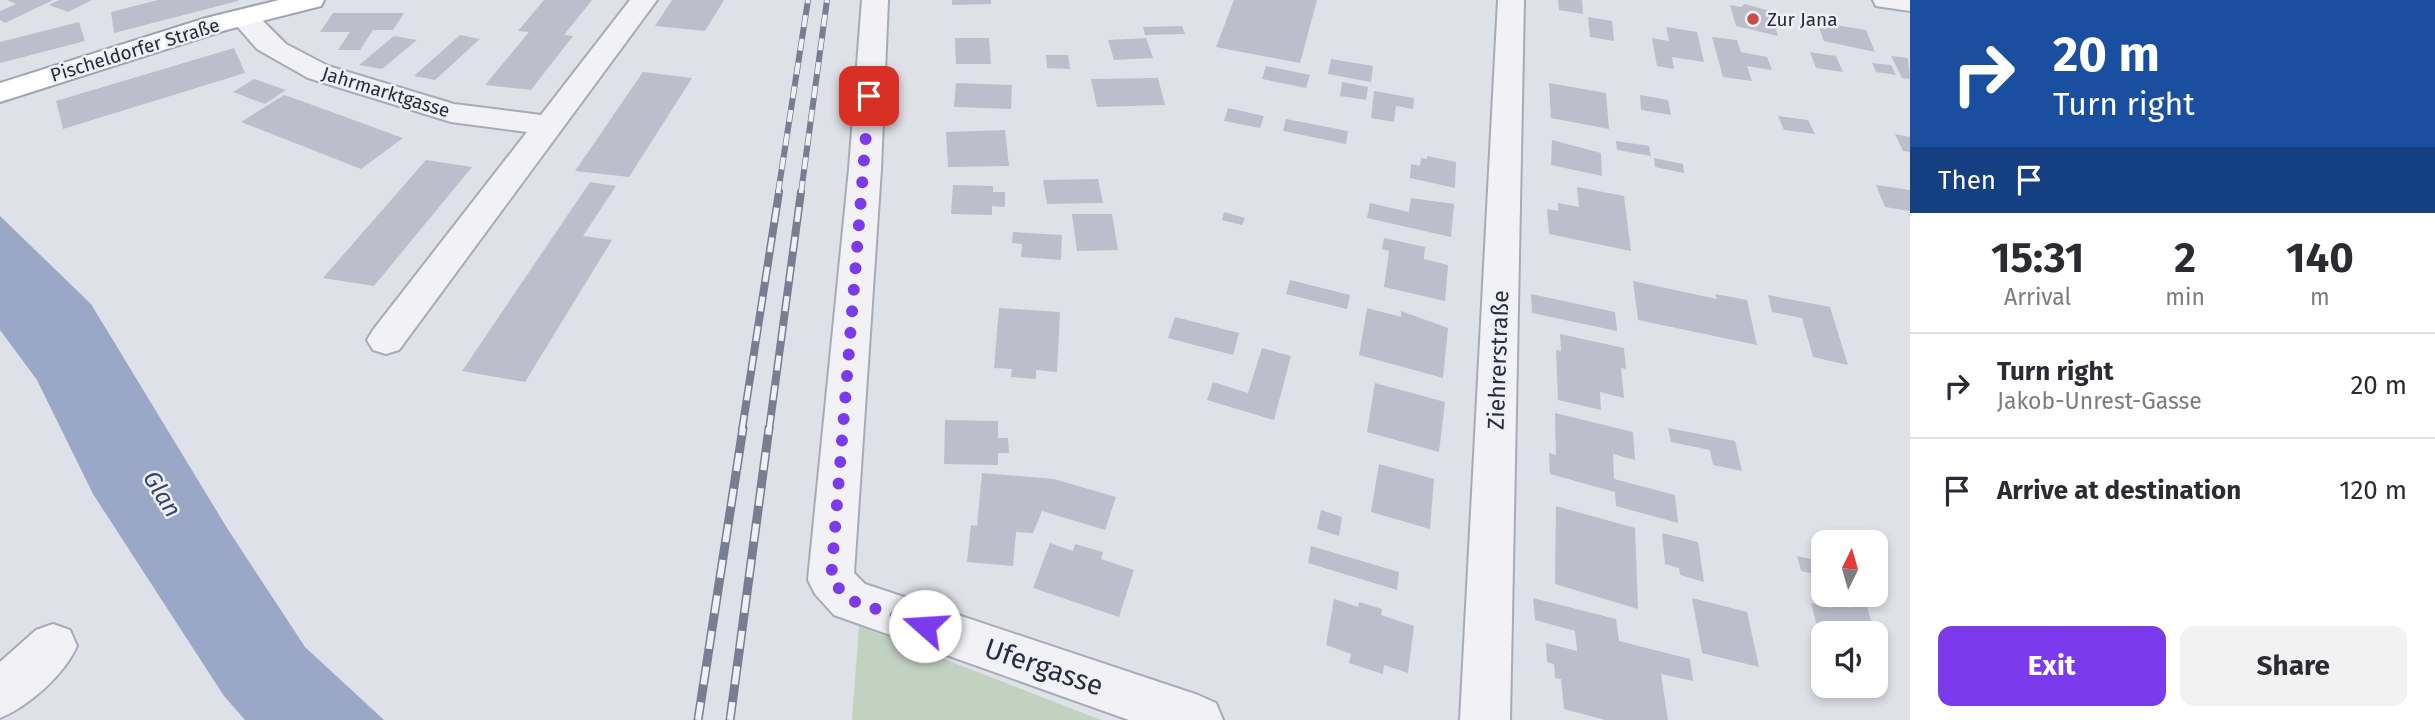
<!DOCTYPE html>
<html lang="en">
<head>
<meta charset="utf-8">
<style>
  :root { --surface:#fff; --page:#f2f2f3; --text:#2b2b33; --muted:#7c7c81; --line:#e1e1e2; --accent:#7c3aed }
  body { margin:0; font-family:"Fira Sans",sans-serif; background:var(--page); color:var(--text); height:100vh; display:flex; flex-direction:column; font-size:26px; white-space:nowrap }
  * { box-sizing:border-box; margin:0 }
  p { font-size:23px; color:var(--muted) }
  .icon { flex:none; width:38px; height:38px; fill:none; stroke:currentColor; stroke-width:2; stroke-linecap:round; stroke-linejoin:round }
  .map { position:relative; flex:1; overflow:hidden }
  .panel { display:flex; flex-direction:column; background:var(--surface); width:525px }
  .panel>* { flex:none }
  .top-card { background:#1a4fa0; color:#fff; overflow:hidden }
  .needle { width:46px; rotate:5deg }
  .tools { position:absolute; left:1811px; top:530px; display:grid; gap:14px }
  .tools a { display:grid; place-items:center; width:77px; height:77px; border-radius:14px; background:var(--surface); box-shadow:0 4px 10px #0003; font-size:35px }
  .pin { position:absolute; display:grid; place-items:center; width:60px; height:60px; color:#fff; margin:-30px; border-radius:14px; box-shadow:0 4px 10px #0006 }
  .me { position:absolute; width:77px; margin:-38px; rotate:289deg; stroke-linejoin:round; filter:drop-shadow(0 0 5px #0008) }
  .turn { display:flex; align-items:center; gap:24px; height:147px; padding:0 28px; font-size:32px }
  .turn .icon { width:91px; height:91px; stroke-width:2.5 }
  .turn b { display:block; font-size:49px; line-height:60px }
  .then { display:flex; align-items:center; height:66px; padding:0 28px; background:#0003; gap:14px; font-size:26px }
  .eta { display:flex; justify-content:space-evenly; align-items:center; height:119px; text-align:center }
  .eta b { font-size:42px; font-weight:700; line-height:49px }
  .primary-button { display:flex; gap:14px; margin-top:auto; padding:14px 28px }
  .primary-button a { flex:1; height:80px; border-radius:14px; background:var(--accent); color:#fff; font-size:28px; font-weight:700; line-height:80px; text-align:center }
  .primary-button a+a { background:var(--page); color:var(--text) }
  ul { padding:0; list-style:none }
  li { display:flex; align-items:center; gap:21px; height:105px; padding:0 28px; border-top:2px solid var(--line) }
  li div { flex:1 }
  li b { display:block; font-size:26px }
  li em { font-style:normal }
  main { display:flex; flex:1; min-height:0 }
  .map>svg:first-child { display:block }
</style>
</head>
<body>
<main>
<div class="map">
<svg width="1910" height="720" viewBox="0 0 1910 720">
  <rect width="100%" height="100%" fill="#dfe1e8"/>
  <path fill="#c1d2c0" d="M859,626L1101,720H852Z"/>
  <path fill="#9ba7c7" d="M0,216L91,304L227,528L305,647L384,720H245L224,696L93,494L37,380L0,330Z"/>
  <g fill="#bcbfcb">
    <path d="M7,0H53L5,23L0,20V11L16,4Z"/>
    <path d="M59,0H92L68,12L49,5Z"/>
    <path d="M158,0H238V1L114,33L111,12Z"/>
    <path d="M544,0H592L564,35L573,36L531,90L485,85L529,32L518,31Z"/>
    <path d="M672,0H724L705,31L655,26Z"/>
    <path d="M952,0H991V4L952,5Z"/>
    <path d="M1234,0H1317L1300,63L1216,47Z"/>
    <path d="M1558,0H1582L1583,14L1559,10Z"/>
    <path d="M1745,4L1770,11L1778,36L1736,26L1730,5L1741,7Z"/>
    <path d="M333,13H404L393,30H373L360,50H338L350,32H320Z"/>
    <path d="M1588,17L1612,21L1614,41L1590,37Z"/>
    <path d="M79,22L85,41L0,63V42Z"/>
    <path d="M1817,22L1866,30L1875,52L1824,41Z"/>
    <path d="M1182,26L1185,34L1145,35L1143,27Z"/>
    <path d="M1666,27L1697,32L1704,62L1672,57L1674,69L1657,66L1652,38L1669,41Z"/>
    <path d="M460,35L480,39L435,80L414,76Z"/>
    <path d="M394,36L417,40L382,69L359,65Z"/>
    <path d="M1712,37L1737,40L1741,52L1767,57L1772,70L1747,66L1752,81L1723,77Z"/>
    <path d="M955,38H989L991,64H956Z"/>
    <path d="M1146,38L1153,58L1114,60L1108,40Z"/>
    <path d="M234,48L245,73L63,129L56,101Z"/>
    <path d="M1810,52L1836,56L1843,72L1816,68Z"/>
    <path d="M1046,55H1068L1070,69L1047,68Z"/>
    <path d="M1891,56L1908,58L1910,79L1902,78Z"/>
    <path d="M1331,59L1373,66L1371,82L1328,74Z"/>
    <path d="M1872,63L1891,65L1896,75L1876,72Z"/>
    <path d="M1266,66L1310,75L1306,88L1262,79Z"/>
    <path d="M643,72L692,78L629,177L575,171Z"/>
    <path d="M1158,78L1165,105L1097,107L1091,79Z"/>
    <path d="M254,79L286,90L265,104L233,92Z"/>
    <path d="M1342,82L1368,87L1366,100L1340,96Z"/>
    <path d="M956,83L1012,85L1011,109L954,107Z"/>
    <path d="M1549,83L1606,93L1609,129L1551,118Z"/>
    <path d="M1374,91L1414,98L1413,109L1396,106L1394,122L1371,118Z"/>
    <path d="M284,95L307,103L403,138L361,169L241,122Z"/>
    <path d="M1640,95L1668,100L1671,115L1641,110Z"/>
    <path d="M1228,108L1264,116L1260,128L1224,121Z"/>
    <path d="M1778,116L1808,120L1815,134L1784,130Z"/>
    <path d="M1286,119L1348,131L1346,144L1283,131Z"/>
    <path d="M1005,130L1009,166L948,167L946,132Z"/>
    <path d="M1895,134L1910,137V152L1903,151Z"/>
    <path d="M1552,140L1601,153L1602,176L1551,165Z"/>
    <path d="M1616,141L1649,146L1651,156L1617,150Z"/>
    <path d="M1427,156L1456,162L1455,188L1410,178L1411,164L1420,166L1421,158L1427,159Z"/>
    <path d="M1654,158L1683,164L1684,173L1655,167Z"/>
    <path d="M426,160L472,167L374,286L323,278Z"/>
    <path d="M1098,179L1103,203L1047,204L1043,180Z"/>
    <path d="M590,182L616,186L583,236L612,240L525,382L462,371Z"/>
    <path d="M953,185L993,186V192H1005V207L992,206V215L951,214Z"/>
    <path d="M1876,185L1910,190V211L1885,207Z"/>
    <path d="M1577,187L1624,196L1631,251L1549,234L1547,209L1558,211V203L1579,207Z"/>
    <path d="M1411,198L1454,204L1451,237L1367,218L1370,203L1409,212Z"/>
    <path d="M1224,212L1245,218L1242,225L1222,220Z"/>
    <path d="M1072,214H1112L1118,250L1077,251Z"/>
    <path d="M1013,232L1062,235L1061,260L1021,257L1022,244L1012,243Z"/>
    <path d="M1384,238L1425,247L1424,259L1448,265L1445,301L1384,287L1389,251L1382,249Z"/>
    <path d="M1290,280L1350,295L1347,309L1286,294Z"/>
    <path d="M1633,281L1717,299L1715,294L1747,300L1757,345L1638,320Z"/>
    <path d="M1531,294L1615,312L1617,331L1532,313Z"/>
    <path d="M1768,295L1830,307L1848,365L1813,357L1802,318L1772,312Z"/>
    <path d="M999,308L1060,312L1057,372L1036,370V379L1011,377L1012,369L994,368Z"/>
    <path d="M1367,308L1401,317V311L1448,328L1443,378L1359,355Z"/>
    <path d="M1175,317L1239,333L1233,355L1168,338Z"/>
    <path d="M1560,334L1624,348L1626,369L1621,368L1624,398L1600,392L1601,410L1558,400L1556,350L1561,351Z"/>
    <path d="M1262,348L1291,356L1274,420L1207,400L1213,382L1248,393Z"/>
    <path d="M1375,383L1445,402L1439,452L1367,432Z"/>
    <path d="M1555,413L1633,432L1635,460L1613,454L1614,479L1675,495L1678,523L1616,506L1615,492L1550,474L1549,453L1556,455Z"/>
    <path d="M945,420L998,421V438H1008L1009,453H998V465L944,464Z"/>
    <path d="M1668,428L1735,441L1742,471L1713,465L1710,450L1671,442Z"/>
    <path d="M1379,464L1434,479L1430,529L1371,512Z"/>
    <path d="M982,473L1054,479L1116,497L1105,530L1042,511L1033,533L1016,532L1013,566L967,562L971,525L977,526Z"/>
    <path d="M1556,506L1635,528L1638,609L1555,584Z"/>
    <path d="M1321,510L1342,517L1339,536L1317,529Z"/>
    <path d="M1662,533L1698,542L1704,582L1680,575L1679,568L1665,564Z"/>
    <path d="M1050,543L1073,551L1075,544L1103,552L1101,559L1134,570L1119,617L1033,588Z"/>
    <path d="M1311,546L1399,572L1397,590L1308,563Z"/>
    <path d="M1797,556L1824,562V576L1801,571Z"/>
    <path d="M1533,598L1616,619L1619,641L1690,659L1693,681L1661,674L1668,720H1605L1564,709L1561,679L1555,678L1554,664L1547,662L1546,643L1577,651L1575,631L1535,620Z"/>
    <path d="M1692,598L1747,612L1759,667L1702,653Z"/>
    <path d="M1334,599L1358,607L1359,602L1382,609L1381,615L1414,626L1408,673L1384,665L1383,674L1349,663L1351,654L1326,645Z"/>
    <path d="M1811,603L1832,608L1831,603L1852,608L1851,603L1867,607L1875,634H1824L1821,642Z"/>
  </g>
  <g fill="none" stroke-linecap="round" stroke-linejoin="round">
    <g stroke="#a8abb5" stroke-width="4">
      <g id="minor">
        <path d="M630,0H657L399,350L386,354L373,350L367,340L373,330L527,132L451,122L308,78L257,49L229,17L233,11H253L286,44L328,66L454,104L541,115Z"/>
        <path d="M862,0H888L881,169L854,573L865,584L1198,695L1216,703L1223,720H1129L834,615L815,594L808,580L849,169Z"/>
        <path d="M1498,0H1524L1510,720H1460Z"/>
        <path d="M1873,0H1910V11L1876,6Z"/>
        <path d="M53,624L70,630L77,646C64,675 29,706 0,718V662L36,630Z"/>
      </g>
    </g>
    <g stroke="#9fa3b3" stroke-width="4">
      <path id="major" d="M279,0H324L321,6L226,30L0,102V83L206,18Z"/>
    </g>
    <use href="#minor" fill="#f2f2f6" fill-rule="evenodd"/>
    <use href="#major" fill="#fff" fill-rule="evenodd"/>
    <g stroke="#797d91" stroke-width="6">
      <g id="rail-far2">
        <path d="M778,193L808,0"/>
        <path d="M801,193L827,0"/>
      </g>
    </g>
    <g stroke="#797d91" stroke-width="8">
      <g id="rail-far1">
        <path d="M742,430L779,192"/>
        <path d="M769,430L801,192"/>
      </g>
    </g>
    <g stroke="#797d91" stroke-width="9">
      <g id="rail">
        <path d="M698,720L743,428"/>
        <path d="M730,720L769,428"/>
      </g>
    </g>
    <use href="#rail-far2" stroke="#eef0f6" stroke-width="4.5" stroke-dasharray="12" stroke-linecap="butt"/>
    <use href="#rail-far1" stroke="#eef0f6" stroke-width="5" stroke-dasharray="15" stroke-linecap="butt"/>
    <use href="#rail" stroke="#eef0f6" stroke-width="6" stroke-dasharray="18" stroke-linecap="butt"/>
  </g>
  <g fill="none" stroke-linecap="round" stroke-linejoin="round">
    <path stroke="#7c3aed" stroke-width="12" stroke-dasharray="0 21.6" d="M869,96L831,580L850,600L925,626"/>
  </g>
  <circle fill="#cb4c46" stroke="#eef0f6" stroke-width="2.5" cx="1753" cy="19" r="7"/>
  <g text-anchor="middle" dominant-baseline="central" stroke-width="5" stroke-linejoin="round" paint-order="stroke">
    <g font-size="19" fill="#282c3f" stroke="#eef0f6" text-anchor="start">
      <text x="1767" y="19">Zur Jana</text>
    </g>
    <g font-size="19" fill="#282c3f" stroke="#eef0f6">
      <text transform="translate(135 50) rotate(-17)">Pischeldorfer Straße</text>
      <text transform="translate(386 92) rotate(17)">Jahrmarktgasse</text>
    </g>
    <g font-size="23" fill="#282c3f" stroke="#eef0f6">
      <text transform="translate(1498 360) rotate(-88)">Ziehrerstraße</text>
    </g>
    <g font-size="24" font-style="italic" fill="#334372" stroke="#eef0f6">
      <text transform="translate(162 494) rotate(58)">Glan</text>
    </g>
    <g font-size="28" fill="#282c3f" stroke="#eef0f6">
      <text transform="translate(1044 667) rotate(19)">Ufergasse</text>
    </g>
  </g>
</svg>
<div class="tools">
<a><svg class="needle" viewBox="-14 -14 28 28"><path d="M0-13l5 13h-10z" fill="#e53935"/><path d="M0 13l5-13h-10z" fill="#7c7c81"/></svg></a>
<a><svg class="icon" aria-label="sound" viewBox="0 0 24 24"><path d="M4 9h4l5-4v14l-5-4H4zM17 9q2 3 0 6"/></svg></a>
</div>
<div class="pin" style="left:869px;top:96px;background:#d93025"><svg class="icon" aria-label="arrive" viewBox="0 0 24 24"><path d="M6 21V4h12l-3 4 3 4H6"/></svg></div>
<svg class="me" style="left:925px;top:626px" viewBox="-20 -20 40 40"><circle r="19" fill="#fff"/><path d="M0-13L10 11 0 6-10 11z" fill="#7c3aed"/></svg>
</div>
<section class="panel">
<div class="top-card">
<div class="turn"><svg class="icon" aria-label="right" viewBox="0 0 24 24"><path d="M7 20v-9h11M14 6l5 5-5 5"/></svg><div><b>20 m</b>Turn right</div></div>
<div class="then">Then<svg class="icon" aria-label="arrive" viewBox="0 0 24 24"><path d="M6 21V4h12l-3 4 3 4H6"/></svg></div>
</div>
<div class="eta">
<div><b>15:31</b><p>Arrival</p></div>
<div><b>2</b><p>min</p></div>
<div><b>140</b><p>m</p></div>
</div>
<ul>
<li><svg class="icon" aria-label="right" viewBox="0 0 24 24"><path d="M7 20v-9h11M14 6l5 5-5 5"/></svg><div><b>Turn right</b><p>Jakob-Unrest-Gasse</p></div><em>20 m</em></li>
<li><svg class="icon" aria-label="arrive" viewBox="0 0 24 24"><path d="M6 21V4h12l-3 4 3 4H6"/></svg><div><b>Arrive at destination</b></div><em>120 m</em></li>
</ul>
<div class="primary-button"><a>Exit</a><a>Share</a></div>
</section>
</main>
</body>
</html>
